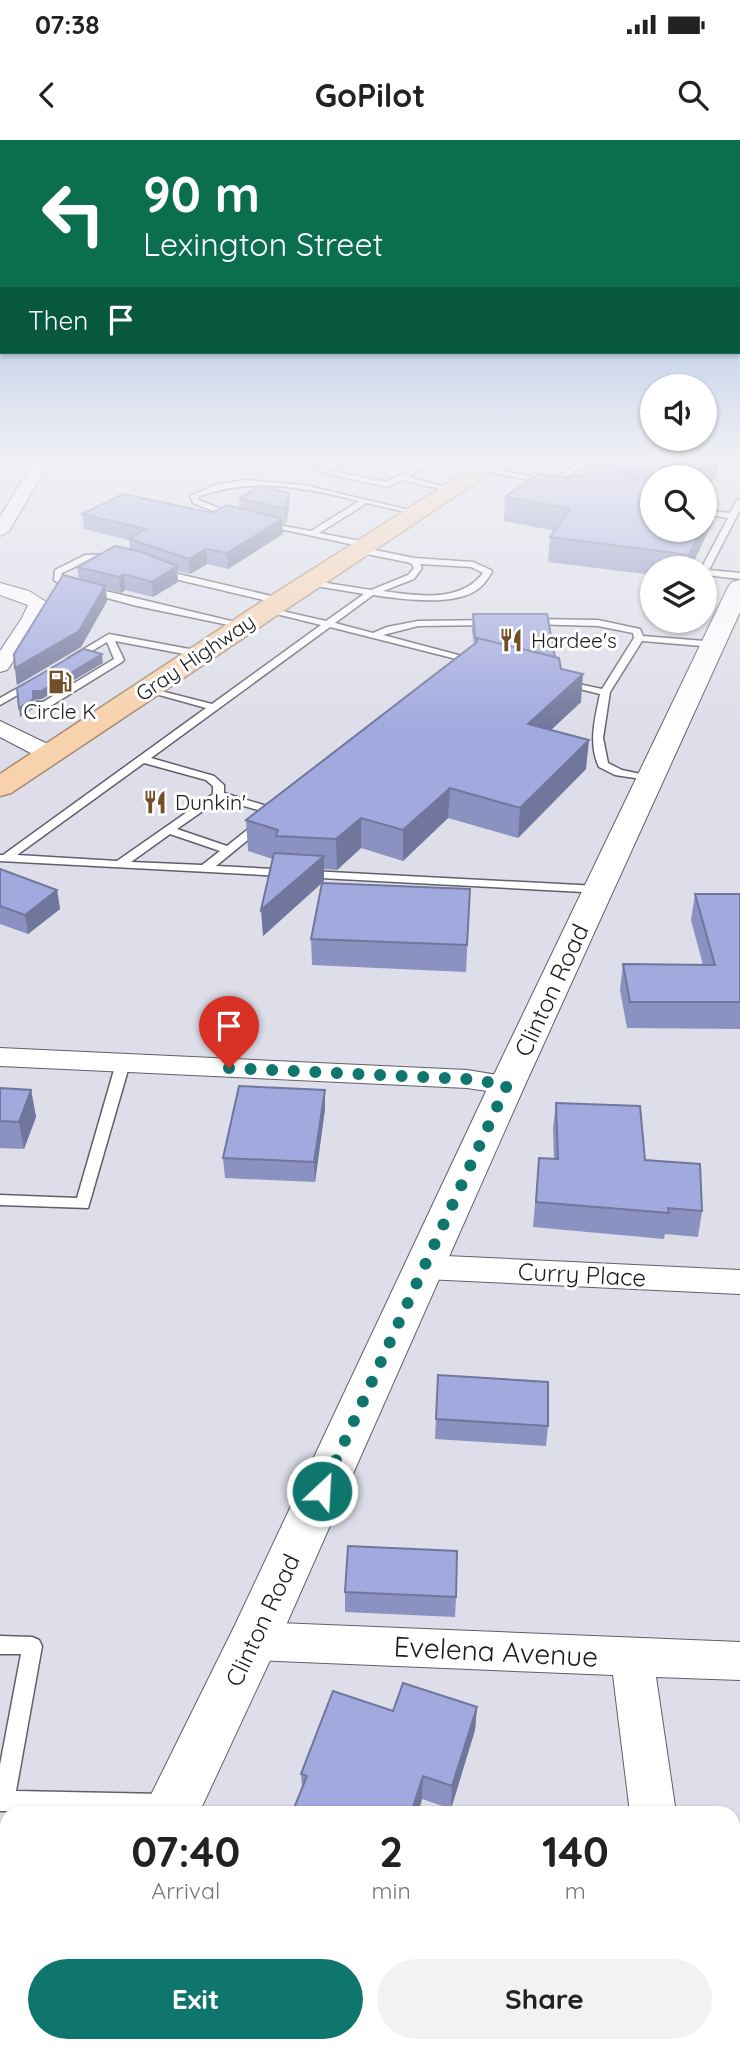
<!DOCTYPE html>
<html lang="en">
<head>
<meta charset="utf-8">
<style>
  :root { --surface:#fff; --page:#f2f2f2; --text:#222; --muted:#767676; --accent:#0f766e }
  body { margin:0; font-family:Quicksand,sans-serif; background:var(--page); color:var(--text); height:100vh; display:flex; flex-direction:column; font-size:26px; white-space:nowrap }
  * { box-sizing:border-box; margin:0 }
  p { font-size:23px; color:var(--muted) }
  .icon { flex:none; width:38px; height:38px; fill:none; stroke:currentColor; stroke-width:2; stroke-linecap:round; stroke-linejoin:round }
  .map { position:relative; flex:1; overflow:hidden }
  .drawer { position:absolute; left:0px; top:1666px; width:740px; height:247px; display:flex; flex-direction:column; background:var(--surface); border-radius:21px 21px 0 0; box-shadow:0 2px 5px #0004 }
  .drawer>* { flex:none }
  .top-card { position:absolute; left:0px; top:0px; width:740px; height:214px; box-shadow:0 2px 5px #0004; background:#0b6e4f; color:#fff; overflow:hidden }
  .fabs { position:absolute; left:640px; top:234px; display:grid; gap:14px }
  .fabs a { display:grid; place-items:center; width:77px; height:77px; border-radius:50%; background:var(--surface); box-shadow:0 2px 5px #0004; font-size:35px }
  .pin { position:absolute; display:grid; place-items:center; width:60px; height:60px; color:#fff; margin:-72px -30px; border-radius:50% 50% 50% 0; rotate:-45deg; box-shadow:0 0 7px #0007 }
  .pin .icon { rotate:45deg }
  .me { position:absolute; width:77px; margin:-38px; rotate:25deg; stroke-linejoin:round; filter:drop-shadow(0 0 5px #0008) }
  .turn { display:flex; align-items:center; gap:24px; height:147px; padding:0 28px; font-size:32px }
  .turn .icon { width:91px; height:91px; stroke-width:2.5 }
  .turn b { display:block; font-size:49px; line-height:60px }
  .then { display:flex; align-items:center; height:66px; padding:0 28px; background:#0003; gap:14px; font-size:26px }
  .eta { display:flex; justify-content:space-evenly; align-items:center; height:119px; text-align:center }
  .eta b { font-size:42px; font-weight:700; line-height:49px }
  .action { display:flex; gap:14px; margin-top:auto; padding:14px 28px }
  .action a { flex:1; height:80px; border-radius:42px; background:var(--accent); color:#fff; font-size:28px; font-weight:700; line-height:80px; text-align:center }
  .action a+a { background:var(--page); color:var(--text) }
  .status { display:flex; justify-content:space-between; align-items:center; height:49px; padding:0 35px; background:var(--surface); direction:ltr }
  .status svg { height:19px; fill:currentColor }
  header { display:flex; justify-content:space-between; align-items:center; height:91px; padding:0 28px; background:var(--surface); font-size:32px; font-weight:700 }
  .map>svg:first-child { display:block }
</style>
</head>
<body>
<div class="status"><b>07:38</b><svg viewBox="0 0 49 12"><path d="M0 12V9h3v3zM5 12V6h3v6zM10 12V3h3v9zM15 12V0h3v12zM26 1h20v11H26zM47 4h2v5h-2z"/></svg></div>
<header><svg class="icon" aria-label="back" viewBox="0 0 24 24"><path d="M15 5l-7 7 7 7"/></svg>GoPilot<svg class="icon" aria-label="search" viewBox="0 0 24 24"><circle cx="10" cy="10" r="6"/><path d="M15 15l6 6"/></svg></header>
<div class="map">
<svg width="740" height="1912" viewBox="0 0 740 1912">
  <rect width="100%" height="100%" fill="#dddee9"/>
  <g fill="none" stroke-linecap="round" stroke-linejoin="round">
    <g stroke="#5f606a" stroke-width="3">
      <g id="service">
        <path d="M332,321H342L326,330L387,342L425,321H435L408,337L457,350L453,352L402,340L388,347L315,331Z"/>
        <path d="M467,321H483L495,325L491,327Z"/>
        <path d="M582,321H591L553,345L480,330L484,328L552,340Z"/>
        <path d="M706,321H740V324L710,323Z"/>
        <path d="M245,340L304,345L422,373L418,375L367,363L319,393L371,403V407L368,408L262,385L266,383L311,391L359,361C305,348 251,336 198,357L199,360L236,375L237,377L233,379L193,363L190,356L215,345Z"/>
        <path d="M737,360H740V370L709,430L740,433V439L705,435V429H701L728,378L705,374V370L730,373Z"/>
        <path d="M360,407L414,418L473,422L491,430L492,432C488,438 484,445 478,449C455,467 401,459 373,455L335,483L373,493L387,487L418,481L493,480L495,482L490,485L418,486L383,495L481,521L476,524L330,487L151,618L214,636L224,645V653L280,670V674H272L220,659L177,689L227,706L257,682H265V686L216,726L598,746L602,747V753L0,721V715H3L206,568L145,551V547L212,564L321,485L264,471V467L326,481L364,454L310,445L307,444V440L371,450L408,435L414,428L411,423L357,412V408ZM420,424L471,427L483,433C461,463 416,456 383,451L414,439L422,428ZM144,623L206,640L213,646V654L117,721L17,715ZM170,694L220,711L202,725L131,722Z"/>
        <path d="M85,415L115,414L119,417L115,420H90L62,433L61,437L68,442L248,485L243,488L137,466L62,446L54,440L55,430Z"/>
        <path d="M161,430L280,458L284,461L280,464L158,435L157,433Z"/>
        <path d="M531,479L598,480L640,489L643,496L717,502V506L714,507L642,501L610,552L603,598L608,623L622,630L655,637V641L615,635L599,627C588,604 595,578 600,554L559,544L564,541L602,549L634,498L633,493L598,486L528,484L526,482Z"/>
        <path d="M109,494L200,511L205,514L200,517L115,501L124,520L122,522L49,567L36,566V562H43L114,519L107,502L75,521L67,519Z"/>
        <path d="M34,539L39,542L37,544L0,565V558Z"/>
        <path d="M123,919L130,923L88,1068L0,1065V1055L77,1058L116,923Z"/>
        <path d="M0,1496L32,1497L39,1500L42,1506L16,1651L163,1654L171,1657L174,1664L171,1671H0V1625L21,1514H0Z"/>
      </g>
    </g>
    <g stroke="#5f606a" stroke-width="2">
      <g id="minor">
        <path d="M34,321H50L9,391L0,396V377Z"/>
        <path d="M0,443L29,451L48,463L42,478L10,526L7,530L0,532V511L22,478L28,465L0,455Z"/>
        <path d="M0,581L58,609L61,614L58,619H42L0,597Z"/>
        <path d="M0,908L467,930L517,938L522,945L517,952L507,954L467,948L0,926Z"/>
        <path d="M425,1115L740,1130V1154L425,1139L413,1136L408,1127L413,1118Z"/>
        <path d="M253,1482L740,1502V1540L656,1537L676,1673H630L613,1535L253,1520L238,1514L232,1501L238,1488Z"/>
        <path d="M659,1906H709L710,1912H660Z"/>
      </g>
    </g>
    <g stroke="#5f606a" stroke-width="2">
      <g id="tertiary">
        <path d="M740,440V472L525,945L279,1501L199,1673H142L235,1485L489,945L728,447L732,442Z"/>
        <path d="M27,1906H90L88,1912H25Z"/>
      </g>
    </g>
    <g stroke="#aa8a6e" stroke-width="3">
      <path id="trunk" d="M483,321H508L11,653L0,656V634L258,464Z"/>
    </g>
    <use href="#service" fill="#fff" fill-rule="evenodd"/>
    <use href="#minor" fill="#fff" fill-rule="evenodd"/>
    <use href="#tertiary" fill="#fff" fill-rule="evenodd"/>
    <use href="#trunk" fill="#f8d2ac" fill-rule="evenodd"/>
  </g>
  <g fill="#8b91c0">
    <path d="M602,321H719L716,338L705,347V338H653V390L713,382L690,429H653V435L548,422L550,397L555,391L504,381L505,357L598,332L599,324Z"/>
    <path d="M289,353V367L286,384L282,383L283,394L228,429L207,424L190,434L177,431L178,442L153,457L125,450L121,453L106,449L107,461L81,507L17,545L15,528L79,439L77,427L130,409L129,400L84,389L82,374L212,373L239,368V358Z"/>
    <path d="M473,474L555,517L561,529L581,562L551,590L586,629L518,698L448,678L403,721L361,708L337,730L324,729V741L322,743L470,749L466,832L312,825L311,799L322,743L263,796L273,719L248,711L246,680L474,505L472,490Z"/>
    <path d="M0,729L57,750L60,769L28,794L0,784Z"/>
    <path d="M695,754H740V889L627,888L620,850L623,824L703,825L691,780Z"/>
    <path d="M0,948L31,950L36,977L24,1009L0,1008Z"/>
    <path d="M325,950V969L315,1042L225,1038L223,1018Z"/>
    <path d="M556,963L645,1020L702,1071L698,1097L665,1094L664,1099L533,1087L539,1018L554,1019L553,988Z"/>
    <path d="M438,1235L548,1286L546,1306L435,1299Z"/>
    <path d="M345,1452L456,1457L455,1477L345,1472Z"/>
    <path d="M477,1567L475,1590L451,1669L422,1659L418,1673H292L302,1649L301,1634L393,1571Z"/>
  </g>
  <g fill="#71769c">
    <path d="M712,321H719L716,338L705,347V338H692Z"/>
    <path d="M289,353V367L286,384L285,369Z"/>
    <path d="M716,359L713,382L690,429H687L689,415L701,390H705V381Z"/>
    <path d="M282,379L283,394L228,429L227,413Z"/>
    <path d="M206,409L207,424L190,434L189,419Z"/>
    <path d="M177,426L178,442L153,457L152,442Z"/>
    <path d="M124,434L125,450L121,453L119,437Z"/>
    <path d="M105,446L107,461L81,507L17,545L15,528Z"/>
    <path d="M102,514L103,523L42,559L34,560V568L20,577L19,568L33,551Z"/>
    <path d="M583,534L581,562L526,613L528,584Z"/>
    <path d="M589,600L586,629L518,698L520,668Z"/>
    <path d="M450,648L448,678L403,721V690Z"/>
    <path d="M361,678V708L337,730L336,699Z"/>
    <path d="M324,716V741L263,796L261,770Z"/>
    <path d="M57,750L60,769L28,794L25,775Z"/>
    <path d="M31,950L36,977L24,1009L19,982Z"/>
    <path d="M325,950V969L315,1042L314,1022Z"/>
    <path d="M477,1567L475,1590L451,1669L452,1646Z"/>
    <path d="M423,1636L422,1659L418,1673H411Z"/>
  </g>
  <g fill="#a2a9df" stroke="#71769c" stroke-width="2">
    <path d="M602,321H712L692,338H657L656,334L599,324Z"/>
    <path d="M589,331L653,342V390H701L689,415L550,397L570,369L505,357L538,334L571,338L573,335L582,336Z"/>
    <path d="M260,346L289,353L285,369L239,358Z"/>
    <path d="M123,354L212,373L227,365L282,379L227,413L206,409L189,419L129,399L145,389L82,374Z"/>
    <path d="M705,358L716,359L705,381Z"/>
    <path d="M115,406L139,411L177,426L152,442L124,434L119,437L77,427Z"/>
    <path d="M63,435L105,446L79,491L15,528L14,514Z"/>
    <path d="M473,474H547L555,517L475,498Z"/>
    <path d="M477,498L559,518L561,529L583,534L528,584L589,600L520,668L450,648L403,690L361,678L336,699L276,696L278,690L246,680L477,502Z"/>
    <path d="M84,509L102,514L41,551H33V559L19,568L17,548Z"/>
    <path d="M274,713L324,716L261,770Z"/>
    <path d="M0,729L57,750L25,775L0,766Z"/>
    <path d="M322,743L470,749L467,805L311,799Z"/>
    <path d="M695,754H740V862H630L623,824L715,825Z"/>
    <path d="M239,946L325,950L314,1022L223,1018Z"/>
    <path d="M0,948L31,950L19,982L0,981Z"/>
    <path d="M556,963L640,966L645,1020L700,1024L702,1071L668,1068L669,1073L536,1062L539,1018L558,1019Z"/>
    <path d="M438,1235L548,1242V1286L436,1279Z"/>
    <path d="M348,1406L457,1411L456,1457L345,1452Z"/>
    <path d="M403,1543L477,1567L452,1646L423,1636L411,1673H292L307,1636L301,1634L333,1551L393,1571Z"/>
    <path d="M222,1906H378L382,1907L380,1912H220Z"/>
  </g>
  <linearGradient id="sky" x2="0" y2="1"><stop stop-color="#82a5da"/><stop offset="0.54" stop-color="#f0f0f5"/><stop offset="1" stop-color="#f0f0f5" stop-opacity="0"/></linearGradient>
  <rect width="740" height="589" fill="url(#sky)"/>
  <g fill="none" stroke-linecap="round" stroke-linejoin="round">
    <path stroke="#0f766e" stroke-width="12" stroke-dasharray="0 21.6" d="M229,928L467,939L507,945L322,1351"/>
  </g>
  <defs>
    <g id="restaurant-bare" transform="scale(1.89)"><path d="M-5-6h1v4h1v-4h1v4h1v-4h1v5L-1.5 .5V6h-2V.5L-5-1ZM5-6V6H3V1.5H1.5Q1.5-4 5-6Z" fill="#734e29" stroke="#fff" stroke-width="2.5" paint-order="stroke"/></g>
    <g id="fuel-bare" transform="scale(1.89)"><path d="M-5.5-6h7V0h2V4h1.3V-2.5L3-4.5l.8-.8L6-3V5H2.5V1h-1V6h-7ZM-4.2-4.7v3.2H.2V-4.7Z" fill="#734e29" stroke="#fff" stroke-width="2.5" paint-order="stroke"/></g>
  </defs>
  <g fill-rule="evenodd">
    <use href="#restaurant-bare" x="511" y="500"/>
    <use href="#fuel-bare" x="60" y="542"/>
    <use href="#restaurant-bare" x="155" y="662"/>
  </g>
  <g text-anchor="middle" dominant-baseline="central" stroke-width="6" stroke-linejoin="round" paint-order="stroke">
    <g font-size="21" fill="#1b1c20" stroke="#fff" text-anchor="start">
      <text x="531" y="500">Hardee's</text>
      <text x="60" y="571" text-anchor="middle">Circle K</text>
      <text x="175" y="662">Dunkin'</text>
    </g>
    <g font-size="21" fill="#1b1c20" stroke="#fff">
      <text transform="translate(195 517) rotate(-34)">Gray Highway</text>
    </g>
    <g font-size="24" fill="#1b1c20" stroke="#fff">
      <text transform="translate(551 850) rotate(-65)">Clinton Road</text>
      <text transform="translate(582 1134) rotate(3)">Curry Place</text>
      <text transform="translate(262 1480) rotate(-65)">Clinton Road</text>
    </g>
    <g font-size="28" fill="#1b1c20" stroke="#fff">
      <text transform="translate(496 1511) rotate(3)">Evelena Avenue</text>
    </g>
  </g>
</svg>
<div class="fabs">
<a><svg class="icon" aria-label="sound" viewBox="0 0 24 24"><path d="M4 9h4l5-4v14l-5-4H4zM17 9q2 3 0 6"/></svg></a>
<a><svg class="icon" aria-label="search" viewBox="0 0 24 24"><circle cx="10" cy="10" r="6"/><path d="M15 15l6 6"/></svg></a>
<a><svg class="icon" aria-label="layers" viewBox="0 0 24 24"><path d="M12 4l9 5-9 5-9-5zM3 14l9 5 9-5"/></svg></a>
</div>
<div class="pin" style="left:229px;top:928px;background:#d93025"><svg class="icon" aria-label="arrive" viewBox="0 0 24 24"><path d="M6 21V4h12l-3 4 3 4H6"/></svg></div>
<svg class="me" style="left:322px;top:1351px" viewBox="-20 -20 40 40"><circle r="17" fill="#0f766e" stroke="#fff" stroke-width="3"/><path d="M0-11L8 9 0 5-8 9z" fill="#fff"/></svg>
<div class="top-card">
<div class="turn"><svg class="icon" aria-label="left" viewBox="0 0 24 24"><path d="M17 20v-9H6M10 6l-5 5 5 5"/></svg><div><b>90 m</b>Lexington Street</div></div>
<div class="then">Then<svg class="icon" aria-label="arrive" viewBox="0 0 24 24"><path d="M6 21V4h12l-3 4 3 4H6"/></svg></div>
</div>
<section class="drawer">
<div class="eta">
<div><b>07:40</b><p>Arrival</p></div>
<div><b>2</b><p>min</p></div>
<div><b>140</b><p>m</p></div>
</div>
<div class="action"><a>Exit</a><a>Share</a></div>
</section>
</div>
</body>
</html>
